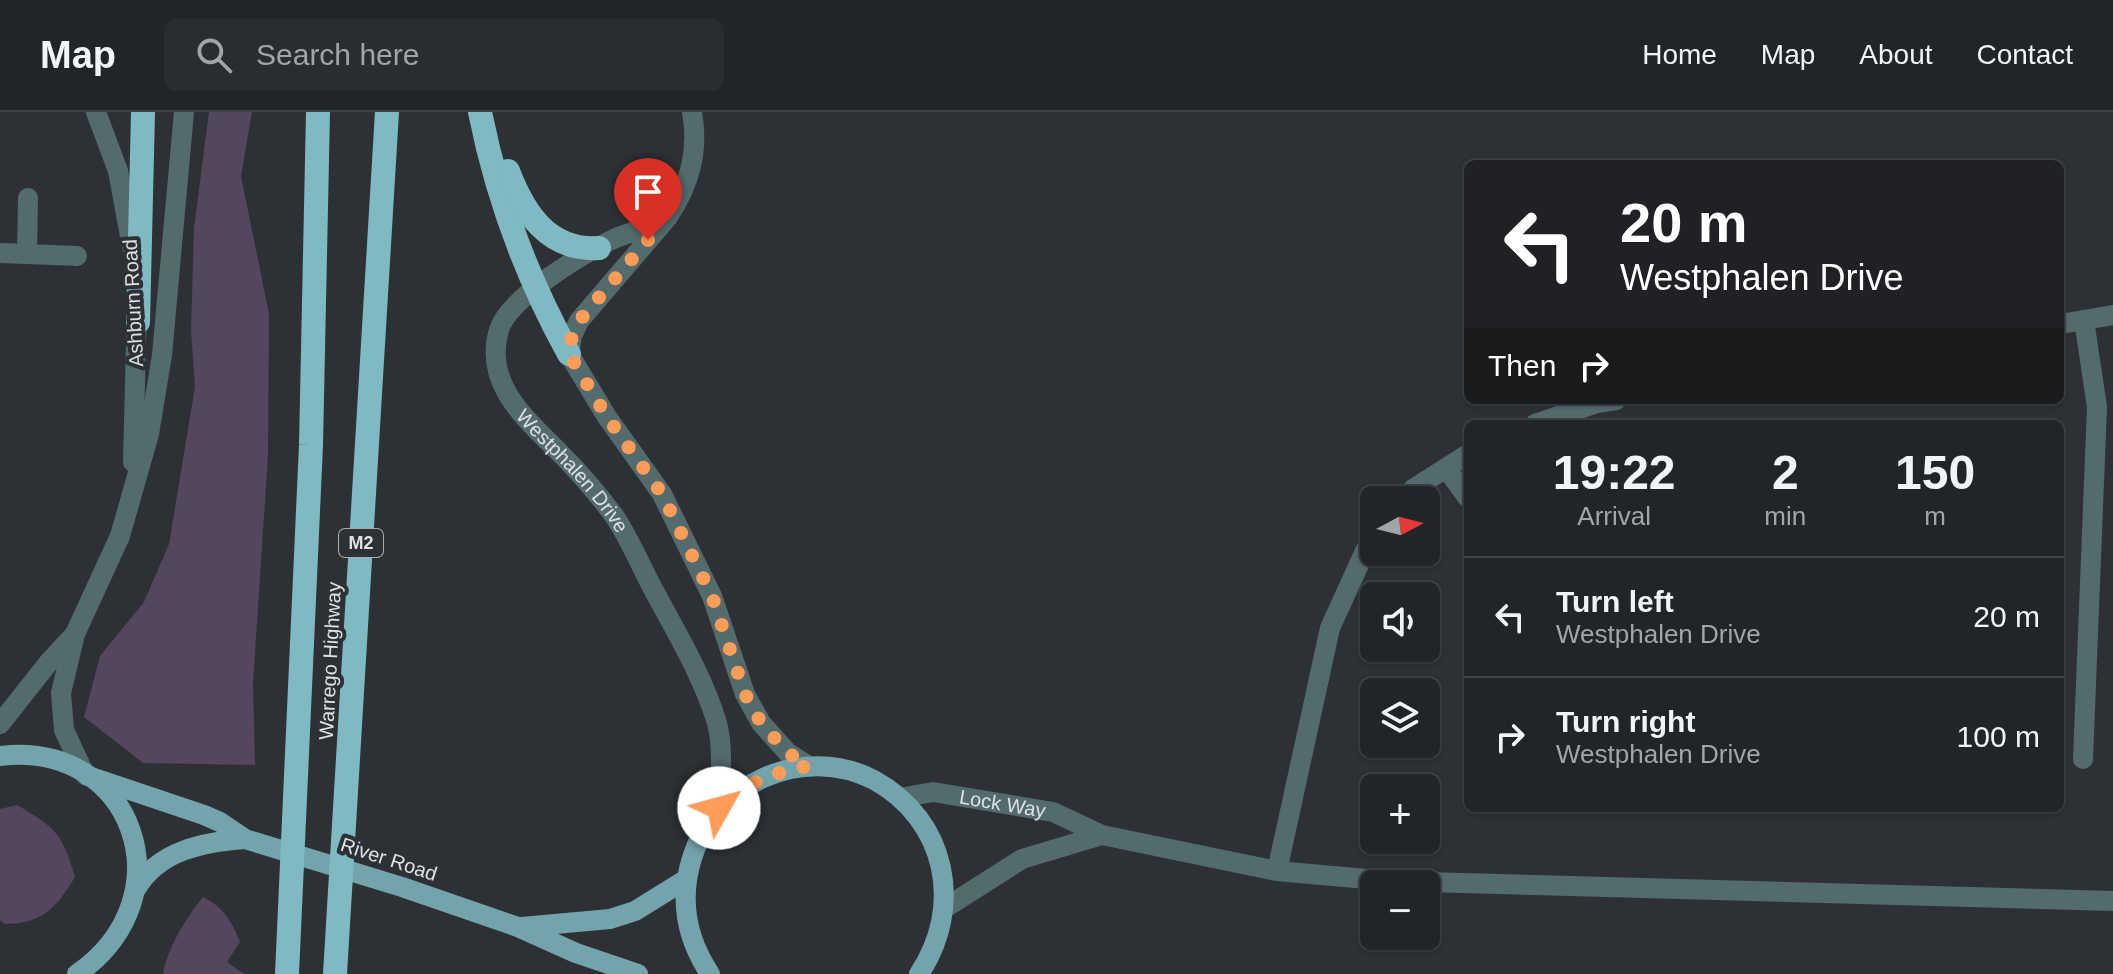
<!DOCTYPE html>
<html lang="en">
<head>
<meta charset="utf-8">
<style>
  :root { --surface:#222528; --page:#2a2d30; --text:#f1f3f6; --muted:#a2a5a8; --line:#3f4245 }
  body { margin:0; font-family:Helvetica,sans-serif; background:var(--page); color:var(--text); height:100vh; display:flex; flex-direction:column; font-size:30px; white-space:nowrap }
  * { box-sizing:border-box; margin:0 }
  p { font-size:26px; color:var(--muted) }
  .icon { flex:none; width:44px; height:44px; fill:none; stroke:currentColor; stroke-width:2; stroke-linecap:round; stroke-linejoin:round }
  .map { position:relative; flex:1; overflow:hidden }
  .details { position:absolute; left:1464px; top:308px; width:600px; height:392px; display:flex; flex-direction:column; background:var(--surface); border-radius:12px; box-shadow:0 2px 6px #0004,0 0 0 2px var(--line) }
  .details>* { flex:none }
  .guide { position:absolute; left:1464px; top:48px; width:600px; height:244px; border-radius:12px; box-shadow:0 2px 6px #0004,0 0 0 2px var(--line); background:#202124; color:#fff; overflow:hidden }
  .needle { width:52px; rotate:83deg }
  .tools { position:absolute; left:1360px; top:374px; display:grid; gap:16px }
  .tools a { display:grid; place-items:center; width:80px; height:80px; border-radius:12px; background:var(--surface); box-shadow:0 2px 6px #0004,0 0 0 2px var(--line); font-size:40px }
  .pin { position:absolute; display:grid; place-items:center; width:68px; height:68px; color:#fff; margin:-82px -34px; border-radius:50% 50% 50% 0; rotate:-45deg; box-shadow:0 0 8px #0007 }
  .pin .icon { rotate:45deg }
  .me { position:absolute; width:88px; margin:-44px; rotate:52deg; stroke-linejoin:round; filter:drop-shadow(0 0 6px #0008) }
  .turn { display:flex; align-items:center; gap:28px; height:168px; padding:0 24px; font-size:36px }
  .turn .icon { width:104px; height:104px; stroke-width:2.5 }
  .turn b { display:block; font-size:56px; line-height:68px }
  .then { display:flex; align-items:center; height:76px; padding:0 24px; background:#0003; gap:16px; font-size:30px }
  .eta { display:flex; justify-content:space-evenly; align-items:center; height:136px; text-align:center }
  .eta b { font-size:48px; font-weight:700; line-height:56px }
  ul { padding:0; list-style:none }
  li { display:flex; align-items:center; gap:24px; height:120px; padding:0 24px; border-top:2px solid var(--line) }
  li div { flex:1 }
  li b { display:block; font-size:30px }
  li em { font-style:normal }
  header { display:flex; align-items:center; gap:48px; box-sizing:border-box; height:112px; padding:0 40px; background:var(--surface); border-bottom:2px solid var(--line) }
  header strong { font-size:38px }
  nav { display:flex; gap:44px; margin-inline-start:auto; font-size:28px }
  .search { width:560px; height:72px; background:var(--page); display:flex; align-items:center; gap:20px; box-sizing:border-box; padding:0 28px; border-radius:12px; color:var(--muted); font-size:30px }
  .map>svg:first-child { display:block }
</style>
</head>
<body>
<header>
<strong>Map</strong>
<div class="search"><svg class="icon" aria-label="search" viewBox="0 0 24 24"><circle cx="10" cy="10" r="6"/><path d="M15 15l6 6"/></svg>Search here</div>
<nav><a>Home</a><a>Map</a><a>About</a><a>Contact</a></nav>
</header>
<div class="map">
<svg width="2113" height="862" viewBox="0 0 2113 862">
  <rect width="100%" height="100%" fill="#2d3135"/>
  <g fill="#53465d">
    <path d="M209,0H252L241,64L269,202L268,342L253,572L255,653L143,651L84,605L100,544L144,490L169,432L195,275L191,219L194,116Z"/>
    <path d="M17,693C56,716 62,721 75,765C56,796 42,812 5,812L0,808V697Z"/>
    <path d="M203,785C223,795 232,809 240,830L227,850L244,862H163C168,835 186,806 203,785Z"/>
  </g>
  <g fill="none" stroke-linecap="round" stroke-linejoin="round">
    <g stroke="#546b6e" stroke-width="20">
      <path d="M96,0L118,59L132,135"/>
      <path d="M692,0C699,39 690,72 668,105L579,209L572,224L569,242L607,305L662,382L712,484L745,582L761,611L788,641L809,654"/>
      <path id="s1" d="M662,109C647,116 631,120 616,126C585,140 508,186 499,218C483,272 526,307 559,340C579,360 598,382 615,405C629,426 640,452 652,475C675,518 703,564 717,611C724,638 720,668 719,696"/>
      <path d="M0,141L77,144"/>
      <path d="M27,142L28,86"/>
      <path d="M2060,212L2113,203"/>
      <path d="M1535,312L1597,291L1616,288"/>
      <path d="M133,350L137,194"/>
      <path d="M1446,356L1468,386"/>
      <path d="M1404,388L1413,377L1468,342"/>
      <path d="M0,612L49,550L74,523"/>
      <path d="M2083,647L2097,295L2084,208"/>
      <path d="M85,663L64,618L61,581L75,522L120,424L149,322L162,243L184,0"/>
      <path id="s2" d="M900,686L933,680L1053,700L1102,723L1277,759L1389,769L2113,789"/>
      <path d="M1277,759L1330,516L1366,437L1374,427"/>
      <path d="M945,796L1022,747L1102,723"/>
    </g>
    <g stroke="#73a4ab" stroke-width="20">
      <path d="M0,644C133,628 189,784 77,862"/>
      <path d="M88,664L204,703L220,710L245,727L402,775L518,815L576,841L638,862"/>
      <path d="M136,777C159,738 204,730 245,727"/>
      <path d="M522,815L610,807L635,799L685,768"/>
      <path d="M710,862C686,826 679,788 692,746C714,672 803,631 874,668C947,708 964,795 919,862"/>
    </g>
    <g stroke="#7fbac3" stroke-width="24">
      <path d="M480,0C497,86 527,166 569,242"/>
      <path d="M508,59C524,101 548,139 599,136"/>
      <path d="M138,210L143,0"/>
      <path d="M287,862L311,333L318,0"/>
      <path d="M335,862L387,0"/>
    </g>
  </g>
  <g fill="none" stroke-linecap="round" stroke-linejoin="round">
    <path stroke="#fe9c58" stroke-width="14" stroke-dasharray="0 25.2" d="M648,128L579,209L572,224L569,242L607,305L662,382L712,484L745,582L761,611L788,641L809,654C768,662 751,669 719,696"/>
  </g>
  <g text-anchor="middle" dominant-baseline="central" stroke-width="8" stroke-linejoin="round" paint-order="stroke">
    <rect fill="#2d3135" stroke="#a9acaf" stroke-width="2" x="339" y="417" width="44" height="28" rx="6"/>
    <g font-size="18" font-weight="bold" fill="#dee1e3">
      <text x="361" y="431">M2</text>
    </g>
    <g font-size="20" fill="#dee1e3" stroke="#2d3135">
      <text transform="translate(133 191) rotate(-93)">Ashburn Road</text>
      <text stroke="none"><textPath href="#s1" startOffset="368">Westphalen Drive</textPath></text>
      <text transform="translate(330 549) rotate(-87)">Warrego Highway</text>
      <text stroke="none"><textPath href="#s2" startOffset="104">Lock Way</textPath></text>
      <text transform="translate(389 747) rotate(18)">River Road</text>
    </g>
  </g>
</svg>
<div class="tools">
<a><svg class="needle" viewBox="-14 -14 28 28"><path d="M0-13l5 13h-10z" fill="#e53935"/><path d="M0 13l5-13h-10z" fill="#a2a5a8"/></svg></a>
<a><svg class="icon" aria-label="sound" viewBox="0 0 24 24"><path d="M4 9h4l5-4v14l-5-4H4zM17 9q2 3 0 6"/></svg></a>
<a><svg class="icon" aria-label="layers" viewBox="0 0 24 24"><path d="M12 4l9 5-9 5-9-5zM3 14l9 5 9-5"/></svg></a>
<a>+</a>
<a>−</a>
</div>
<div class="pin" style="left:648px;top:128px;background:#d93025"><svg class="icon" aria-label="arrive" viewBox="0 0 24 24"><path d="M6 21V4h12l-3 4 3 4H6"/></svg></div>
<svg class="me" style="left:719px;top:696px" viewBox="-20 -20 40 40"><circle r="19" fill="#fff"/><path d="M0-13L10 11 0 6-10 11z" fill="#fe9c58"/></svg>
<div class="guide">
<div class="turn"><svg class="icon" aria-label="left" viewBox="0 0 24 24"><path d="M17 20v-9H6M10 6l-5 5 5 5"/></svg><div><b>20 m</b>Westphalen Drive</div></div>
<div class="then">Then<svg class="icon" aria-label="right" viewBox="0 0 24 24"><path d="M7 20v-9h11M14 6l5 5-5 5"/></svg></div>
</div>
<section class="details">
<div class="eta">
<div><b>19:22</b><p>Arrival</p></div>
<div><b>2</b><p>min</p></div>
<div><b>150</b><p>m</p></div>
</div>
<ul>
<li><svg class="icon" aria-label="left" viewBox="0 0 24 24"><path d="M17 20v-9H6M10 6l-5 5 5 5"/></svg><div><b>Turn left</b><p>Westphalen Drive</p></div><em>20 m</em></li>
<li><svg class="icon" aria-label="right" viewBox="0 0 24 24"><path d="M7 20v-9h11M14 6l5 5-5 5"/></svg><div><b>Turn right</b><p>Westphalen Drive</p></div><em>100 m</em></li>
</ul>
</section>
</div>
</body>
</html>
